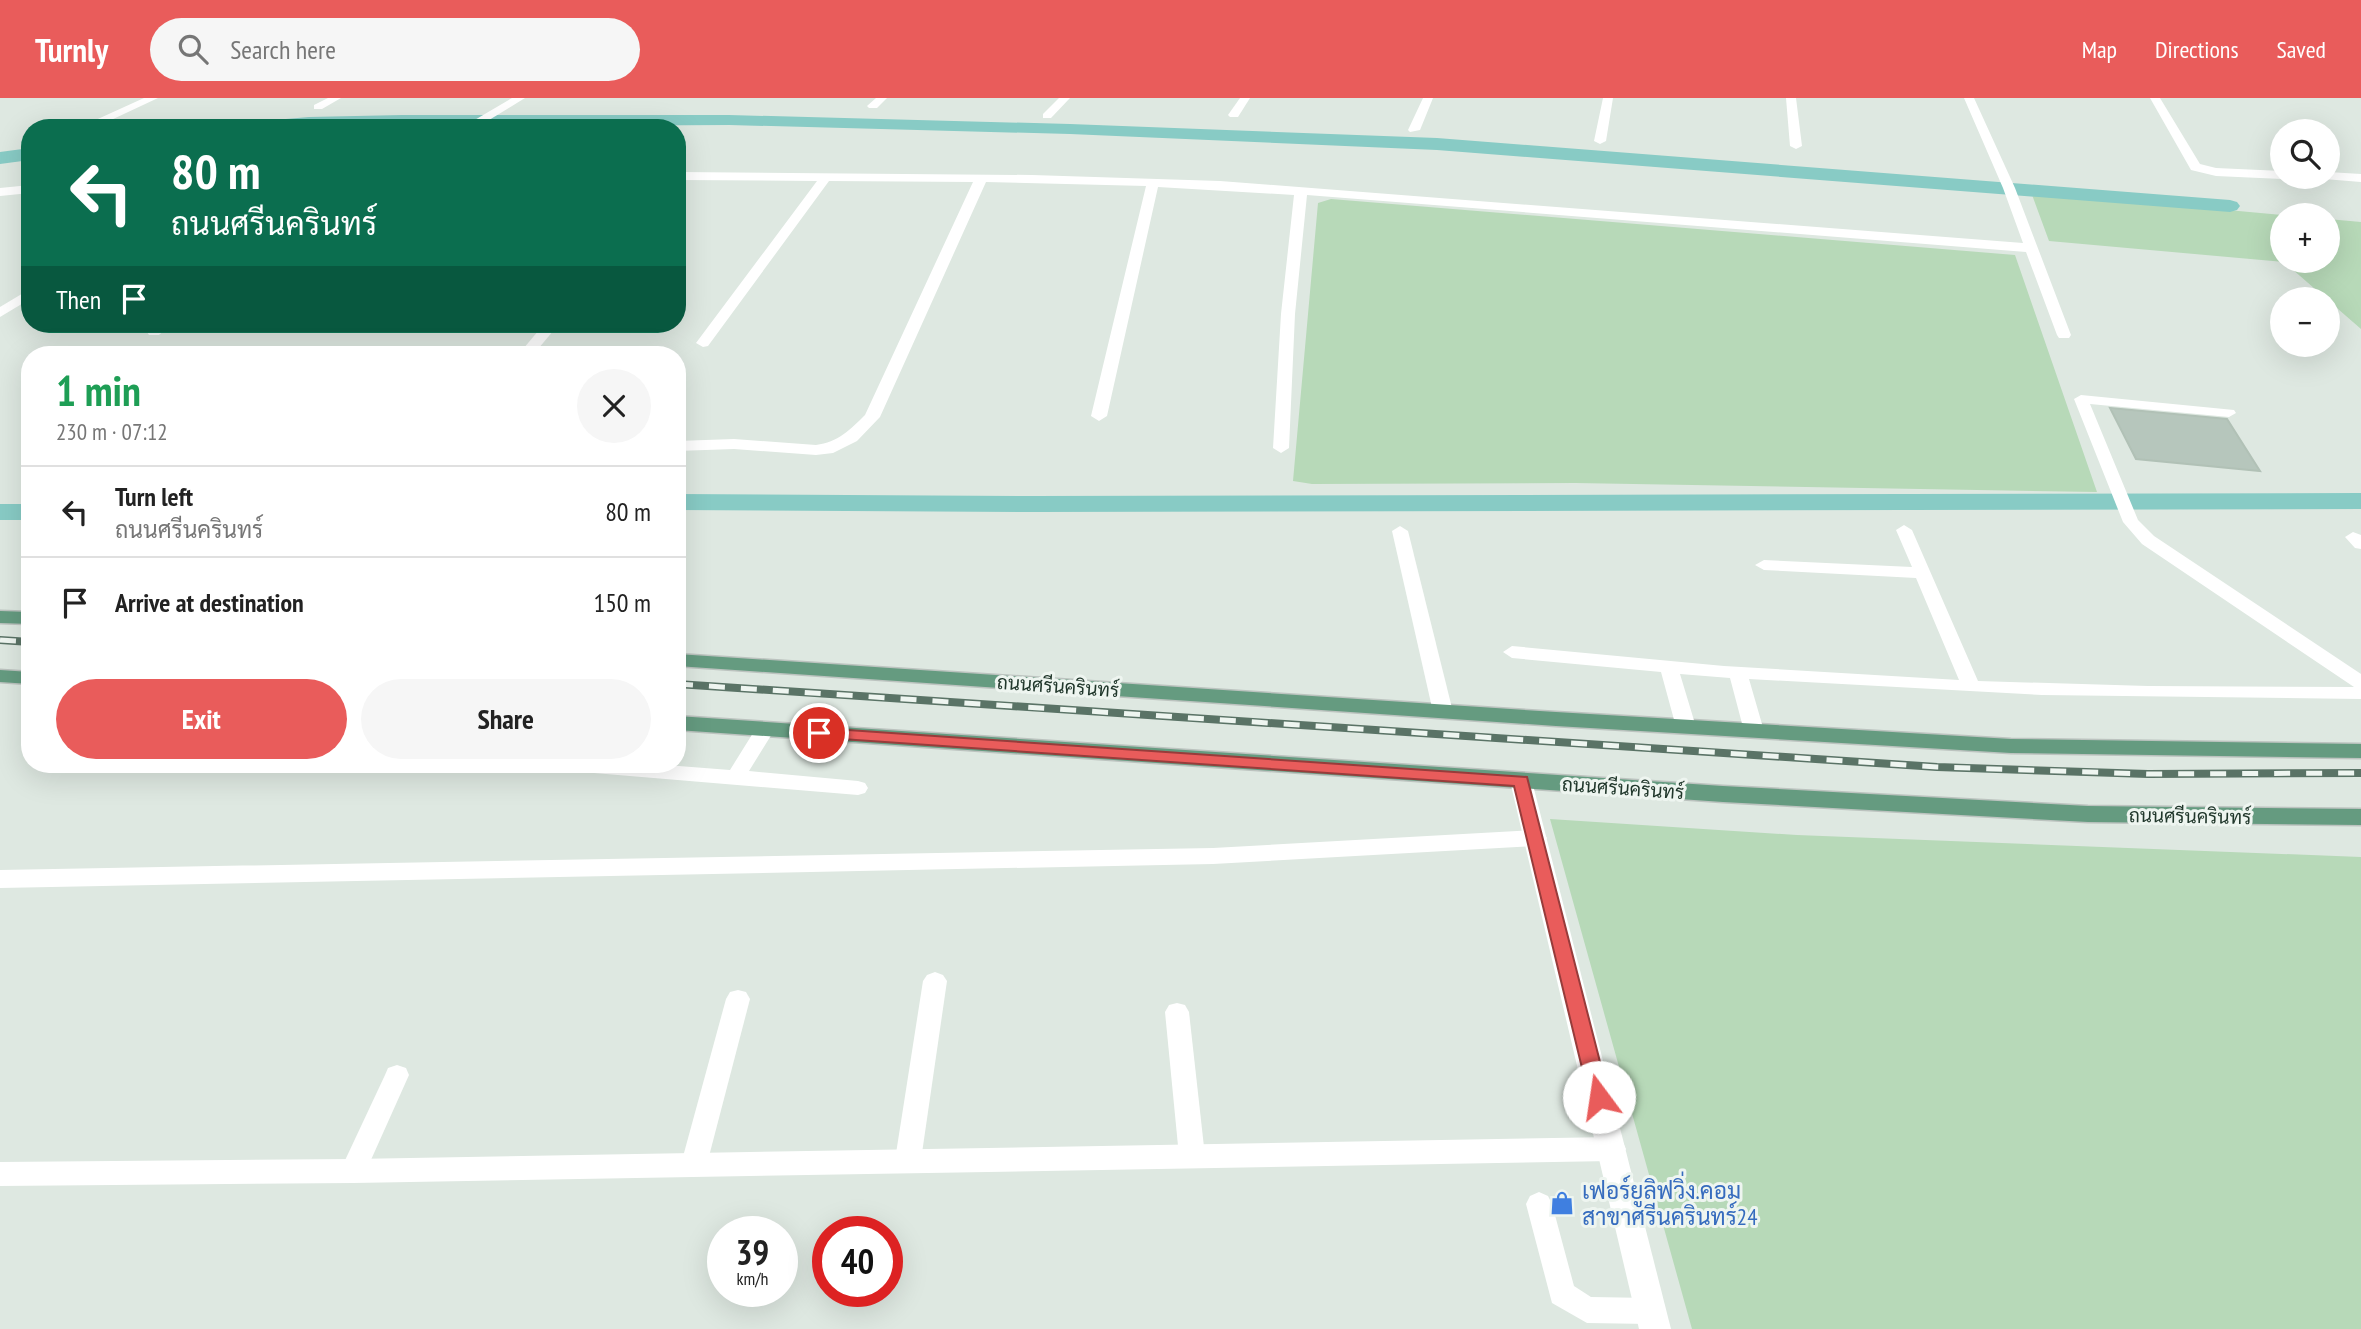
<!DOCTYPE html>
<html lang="en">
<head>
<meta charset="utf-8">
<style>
  :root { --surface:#fff; --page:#f6f6f6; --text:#222; --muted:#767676; --line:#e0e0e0; --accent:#e95c5b }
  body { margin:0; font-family:"PT Sans Narrow",Sarabun,sans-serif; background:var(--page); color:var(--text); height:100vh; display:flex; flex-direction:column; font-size:26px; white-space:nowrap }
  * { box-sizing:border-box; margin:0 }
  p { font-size:23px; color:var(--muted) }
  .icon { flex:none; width:38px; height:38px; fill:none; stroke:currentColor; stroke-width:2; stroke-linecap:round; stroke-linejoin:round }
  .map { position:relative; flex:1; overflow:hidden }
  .sheet { position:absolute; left:21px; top:248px; width:665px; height:427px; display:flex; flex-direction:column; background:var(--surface); border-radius:28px; box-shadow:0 7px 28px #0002 }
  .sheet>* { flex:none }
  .banner { position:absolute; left:21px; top:21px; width:665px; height:214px; border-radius:28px; box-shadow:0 7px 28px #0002; background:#0b6e4f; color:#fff; overflow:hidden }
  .buttons { position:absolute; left:2270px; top:21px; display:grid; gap:14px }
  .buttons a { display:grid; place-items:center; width:70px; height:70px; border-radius:50%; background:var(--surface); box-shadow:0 7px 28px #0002; font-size:35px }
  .speed { position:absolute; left:707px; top:1118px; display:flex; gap:14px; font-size:35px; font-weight:700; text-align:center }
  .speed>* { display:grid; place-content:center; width:91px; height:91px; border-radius:50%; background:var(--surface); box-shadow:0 7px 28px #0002; line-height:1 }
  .speed small { font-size:18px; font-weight:400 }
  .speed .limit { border:10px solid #d22; background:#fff; color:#111 }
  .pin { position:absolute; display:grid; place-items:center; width:60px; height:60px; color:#fff; margin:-30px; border:4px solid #fff; border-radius:50%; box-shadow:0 2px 7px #0007 }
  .me { position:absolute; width:77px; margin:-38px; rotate:346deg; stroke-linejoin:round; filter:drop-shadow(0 0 5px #0008) }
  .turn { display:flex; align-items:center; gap:24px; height:147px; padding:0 35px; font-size:32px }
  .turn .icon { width:91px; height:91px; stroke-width:2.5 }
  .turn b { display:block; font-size:49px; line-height:60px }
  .then { display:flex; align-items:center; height:66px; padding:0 35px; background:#0003; gap:14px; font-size:26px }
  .round { display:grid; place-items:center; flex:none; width:74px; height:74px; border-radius:37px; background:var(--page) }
  .overview { display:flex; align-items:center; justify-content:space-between; height:119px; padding:0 35px }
  h1 { font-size:42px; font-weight:700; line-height:52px; color:#1e9e55 }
  .action { display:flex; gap:14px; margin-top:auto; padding:14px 35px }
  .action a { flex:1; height:80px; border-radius:42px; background:var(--accent); color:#fff; font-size:28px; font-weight:700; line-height:80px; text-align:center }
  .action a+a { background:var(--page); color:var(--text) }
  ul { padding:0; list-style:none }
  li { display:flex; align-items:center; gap:21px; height:91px; padding:0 35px; border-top:2px solid var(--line) }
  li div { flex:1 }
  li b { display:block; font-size:26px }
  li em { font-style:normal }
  header { display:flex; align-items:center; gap:42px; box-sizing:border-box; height:98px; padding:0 35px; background:var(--accent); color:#fff }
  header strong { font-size:33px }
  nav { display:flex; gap:38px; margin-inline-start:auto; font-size:24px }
  .search { width:490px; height:63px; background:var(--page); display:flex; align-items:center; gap:18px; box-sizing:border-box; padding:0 24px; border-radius:38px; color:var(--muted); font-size:26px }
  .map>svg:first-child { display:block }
</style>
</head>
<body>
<header>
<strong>Turnly</strong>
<div class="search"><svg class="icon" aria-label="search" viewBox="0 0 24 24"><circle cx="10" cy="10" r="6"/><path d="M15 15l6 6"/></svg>Search here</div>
<nav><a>Map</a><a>Directions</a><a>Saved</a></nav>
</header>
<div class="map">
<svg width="2361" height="1231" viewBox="0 0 2361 1231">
  <rect width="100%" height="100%" fill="#dee8e1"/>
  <g fill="#b7d9b8">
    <path d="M2031,94L2282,117V163H2328V121L2361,124V231L2284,164L2049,143Z"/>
    <path d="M1331,101L2015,157L2097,394L1575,385L1312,386L1293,383L1318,105Z"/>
    <path d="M1550,721L1797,737L2361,759V1231H1692Z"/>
  </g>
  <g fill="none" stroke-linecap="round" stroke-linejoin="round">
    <g fill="#88cbc5" fill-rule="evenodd">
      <path d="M402,17H729L1070,26L1437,40L2230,102L2237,104L2240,108L2237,112L2230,114L1437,52L1070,36L729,27L230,30L239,25L309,19Z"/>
      <path d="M30,50V62L0,66V54Z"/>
      <path d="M2361,395V411L1033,414L677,412V396L1033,398Z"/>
      <rect x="0" y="406" width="30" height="16"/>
    </g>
  </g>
  <path fill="#b6c6bc" stroke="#b1c1b6" stroke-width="2" d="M2110,310L2227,321L2260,373L2136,361Z"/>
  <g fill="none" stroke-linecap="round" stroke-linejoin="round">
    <g stroke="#bcc3bf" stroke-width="3">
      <g id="primary">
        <path d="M0,513L30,514V526L0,525Z"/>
        <path d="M677,556L1556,614L2011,641L2361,646V660L2011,655L1556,628L677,568Z"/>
        <path d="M0,572L30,574V586L0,584Z"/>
        <path d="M677,618L1723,688L2088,708L2361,711V727L2088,724L1723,704L677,632Z"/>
      </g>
    </g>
    <g fill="#fff" fill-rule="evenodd">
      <path d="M2081,297L2234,312L2236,315L2229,319L2090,306L2138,422L2154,438L2361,576V601L2042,597L1749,581L1764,633L1761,637H1747L1744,633L1730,580L1680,576L1696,629L1693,633H1679L1676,629L1661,574L1512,560L1503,554L1512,548L1724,568L1959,582L1916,480L1764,472L1755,467L1764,462L1912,469L1896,432L1904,427L1912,432L1978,583L2148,588L2354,589L2142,446L2123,424L2074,301Z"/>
      <path d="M1400,428L1408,433L1453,614L1450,618H1436L1433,614L1392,433Z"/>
      <path d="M2353,434L2361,437V451L2355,450L2345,439Z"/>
      <path d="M765,625L772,627L775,631L749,673L858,683L865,685L868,690L865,695L858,697L582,674L575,672L572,667H666L730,672L758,627Z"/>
      <path d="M935,874L943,877L947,883L921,1062L917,1070L908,1073L899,1070L895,1062L923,883L927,877Z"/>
      <path d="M738,892L746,894L750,901L707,1066L703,1074L694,1077L685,1074L681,1066L726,901L730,894Z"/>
      <path d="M1177,905L1185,907L1189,914L1205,1058L1201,1066L1192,1069L1183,1066L1179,1058L1165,914L1169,907Z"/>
      <path d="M397,967L406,970L409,977L366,1073L362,1081L353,1084L344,1081L340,1073L385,977L388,970Z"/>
      <path d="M1539,1094L1548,1098L1552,1106L1574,1188L1591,1199L1650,1200L1660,1204L1664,1213L1660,1222L1650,1226L1587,1225L1552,1205L1526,1106L1530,1098Z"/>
    </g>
    <g fill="#fff" fill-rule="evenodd">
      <path d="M144,0H158L94,30H78Z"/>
      <path d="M328,0H341L322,11H314V7Z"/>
      <path d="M512,0H525L476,30H461Z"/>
      <path d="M876,0H887L877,10H869L867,8Z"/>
      <path d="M1059,0H1070L1051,20H1043V16Z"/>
      <path d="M1240,0H1250L1238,19H1230L1228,17Z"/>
      <path d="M1423,0H1433L1420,32L1410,34L1408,32Z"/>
      <path d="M1603,0H1613L1606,43L1600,46L1594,43Z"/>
      <path d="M1786,0H1796L1802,48L1796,51L1790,48Z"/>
      <path d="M1964,0H1974L2015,90L2071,237L2069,240H2059L2057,237L2026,154L1307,97L1295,216L1289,350L1281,355L1273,350L1281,216L1294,97L1158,89L1107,318L1099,323L1091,318L1146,88L986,84L880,319L857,343L833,355L816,357L734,351L677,353V343L734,341L816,347C838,344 850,332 865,317L973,84L829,83L708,248L703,249L696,245L817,83L677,82V74L1032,77L1220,83L2023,145L2003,90Z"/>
      <path d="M2150,0H2160L2200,66L2216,70L2282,73V79H2287L2282,81L2216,78L2191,72Z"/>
      <path d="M2328,74L2361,76V84L2324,81Z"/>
      <path d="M30,87V95L0,98V90Z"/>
      <path d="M30,191V201L0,219V209Z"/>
      <path d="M156,226H172L159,237H149L147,234Z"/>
      <path d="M544,226H559L533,257H518Z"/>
      <path d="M1535,732L1543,734L1547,740L1543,746L1535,748L1213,766L0,790V772L1213,750Z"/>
      <path d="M1612,1039L1622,1042L1626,1051L1622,1060L1612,1063L353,1085L0,1088V1064L353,1061Z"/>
    </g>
    <path fill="#fff" fill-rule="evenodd" d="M1521,676L1529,678L1532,683L1671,1231H1639L1510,683L1513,678Z"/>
    <use href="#primary" fill="#659b80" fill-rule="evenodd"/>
    <g stroke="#5a7366" stroke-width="8">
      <g id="rail">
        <path d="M0,542L30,544"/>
        <path d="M677,586L1937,669L2148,676L2361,675"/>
      </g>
    </g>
    <use href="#rail" stroke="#eef5f0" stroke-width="5" stroke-dasharray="16" stroke-linecap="butt"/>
  </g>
  <path fill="#e95c5b" stroke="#973c3b" stroke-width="2" d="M819,630L1527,679L1609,999L1606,1006L1599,1008L1592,1006L1589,999L1514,688L813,639L811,635L813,631Z"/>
  <defs>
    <g id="shop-bare" transform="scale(1.89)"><path d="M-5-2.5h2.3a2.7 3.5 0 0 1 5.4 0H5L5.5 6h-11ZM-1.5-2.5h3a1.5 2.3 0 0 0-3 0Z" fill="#3f7fe0" stroke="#eef5f0" stroke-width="2.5" paint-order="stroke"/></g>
  </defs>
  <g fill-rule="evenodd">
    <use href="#shop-bare" x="1562" y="1105"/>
  </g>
  <g text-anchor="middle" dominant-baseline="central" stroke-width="6" stroke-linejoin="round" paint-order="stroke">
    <g font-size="19" fill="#20372b" stroke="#eef5f0">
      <text transform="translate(1058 588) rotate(4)">ถนนศรีนครินทร์</text>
      <text transform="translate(1623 690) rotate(4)">ถนนศรีนครินทร์</text>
      <text transform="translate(2190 718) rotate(1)">ถนนศรีนครินทร์</text>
    </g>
    <g font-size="23" fill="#366cbe" stroke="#eef5f0" text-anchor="start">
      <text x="1582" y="1092">เฟอร์ยูลิฟวิ่ง.คอม<tspan x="1582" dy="26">สาขาศรีนครินทร์24</tspan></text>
    </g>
  </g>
</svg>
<div class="buttons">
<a><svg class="icon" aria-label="search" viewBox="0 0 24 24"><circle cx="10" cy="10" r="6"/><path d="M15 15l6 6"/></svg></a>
<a>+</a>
<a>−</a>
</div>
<div class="speed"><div>39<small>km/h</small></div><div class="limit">40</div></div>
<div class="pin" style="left:819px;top:635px;background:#d93025"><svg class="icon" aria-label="arrive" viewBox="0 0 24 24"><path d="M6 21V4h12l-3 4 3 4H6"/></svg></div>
<svg class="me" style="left:1599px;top:999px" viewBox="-20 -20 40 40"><circle r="19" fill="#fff"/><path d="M0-13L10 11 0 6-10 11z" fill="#e95c5b"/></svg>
<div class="banner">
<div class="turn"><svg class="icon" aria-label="left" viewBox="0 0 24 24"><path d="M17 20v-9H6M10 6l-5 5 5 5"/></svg><div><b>80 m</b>ถนนศรีนครินทร์</div></div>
<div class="then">Then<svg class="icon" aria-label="arrive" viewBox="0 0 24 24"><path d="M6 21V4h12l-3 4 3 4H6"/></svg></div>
</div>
<section class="sheet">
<div class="overview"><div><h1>1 min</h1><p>230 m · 07:12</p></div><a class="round"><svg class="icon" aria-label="close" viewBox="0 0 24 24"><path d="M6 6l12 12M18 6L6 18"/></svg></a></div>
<ul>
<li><svg class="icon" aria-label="left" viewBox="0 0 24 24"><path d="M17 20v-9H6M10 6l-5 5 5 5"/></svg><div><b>Turn left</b><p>ถนนศรีนครินทร์</p></div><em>80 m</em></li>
<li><svg class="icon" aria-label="arrive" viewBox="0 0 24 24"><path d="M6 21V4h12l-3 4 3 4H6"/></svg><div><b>Arrive at destination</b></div><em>150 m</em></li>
</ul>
<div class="action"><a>Exit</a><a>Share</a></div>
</section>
</div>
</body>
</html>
